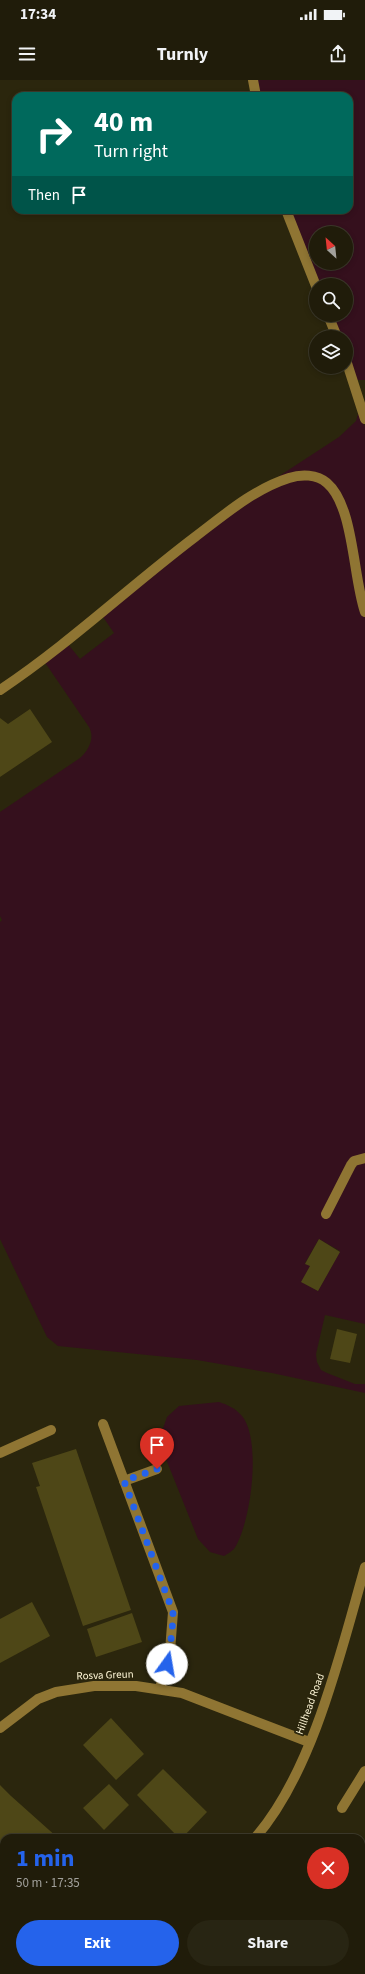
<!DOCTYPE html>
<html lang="en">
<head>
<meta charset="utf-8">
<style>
  :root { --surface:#201c0a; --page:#282513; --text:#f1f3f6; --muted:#a2a19c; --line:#3d3a2b; --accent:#2563eb }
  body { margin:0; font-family:"Source Sans 3",sans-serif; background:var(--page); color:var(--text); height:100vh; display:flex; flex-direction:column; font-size:15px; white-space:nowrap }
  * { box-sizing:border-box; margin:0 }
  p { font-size:13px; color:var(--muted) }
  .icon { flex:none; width:22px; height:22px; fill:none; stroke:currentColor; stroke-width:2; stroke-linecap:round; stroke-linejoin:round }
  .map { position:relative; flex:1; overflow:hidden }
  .sheet { position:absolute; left:0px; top:1754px; width:365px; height:140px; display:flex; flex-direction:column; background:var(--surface); border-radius:12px 12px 0 0; box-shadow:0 2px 6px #0003,0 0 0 1px var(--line) }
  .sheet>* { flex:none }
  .banner { position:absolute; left:12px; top:12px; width:341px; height:122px; border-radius:12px; box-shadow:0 2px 6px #0003,0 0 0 1px var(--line); background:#00695c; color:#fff; overflow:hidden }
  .needle { width:26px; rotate:333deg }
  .fabs { position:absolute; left:309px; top:146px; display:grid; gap:8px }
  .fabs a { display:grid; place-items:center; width:44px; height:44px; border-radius:50%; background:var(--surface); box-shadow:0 2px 6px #0003,0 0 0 1px var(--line); font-size:20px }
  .pin { position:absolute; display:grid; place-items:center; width:34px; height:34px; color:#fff; margin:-41px -17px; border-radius:50% 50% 50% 0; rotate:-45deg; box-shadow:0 0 4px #0007 }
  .pin .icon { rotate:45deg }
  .me { position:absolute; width:44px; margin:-22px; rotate:13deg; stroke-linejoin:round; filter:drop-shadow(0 0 3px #0008) }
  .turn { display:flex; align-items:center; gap:14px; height:84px; padding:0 16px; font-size:18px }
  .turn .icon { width:52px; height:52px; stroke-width:2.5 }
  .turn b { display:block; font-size:28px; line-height:34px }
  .then { display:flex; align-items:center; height:38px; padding:0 16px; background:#0003; gap:8px; font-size:15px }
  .round { display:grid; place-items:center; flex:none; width:42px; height:42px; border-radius:21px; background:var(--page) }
  .summary { display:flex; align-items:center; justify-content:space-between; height:68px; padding:0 16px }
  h1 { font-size:24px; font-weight:700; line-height:30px; color:var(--accent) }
  .button { display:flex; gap:8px; margin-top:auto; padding:8px 16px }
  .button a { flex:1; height:46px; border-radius:24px; background:var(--accent); color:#fff; font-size:16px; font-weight:700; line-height:46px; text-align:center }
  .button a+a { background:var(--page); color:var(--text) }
  .status { display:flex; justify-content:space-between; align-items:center; height:28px; padding:0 20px; background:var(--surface); direction:ltr }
  .status svg { height:11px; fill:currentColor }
  header { display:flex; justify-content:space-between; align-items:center; height:52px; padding:0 16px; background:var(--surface); font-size:18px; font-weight:700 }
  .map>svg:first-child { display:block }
</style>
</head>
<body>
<div class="status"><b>17:34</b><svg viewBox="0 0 49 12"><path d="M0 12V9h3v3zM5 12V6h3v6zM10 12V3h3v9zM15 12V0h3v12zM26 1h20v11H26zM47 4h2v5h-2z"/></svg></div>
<header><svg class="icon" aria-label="menu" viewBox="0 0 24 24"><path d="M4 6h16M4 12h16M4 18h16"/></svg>Turnly<svg class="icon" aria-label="share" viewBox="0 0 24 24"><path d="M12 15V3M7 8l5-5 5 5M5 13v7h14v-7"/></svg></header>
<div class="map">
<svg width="365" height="1894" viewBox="0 0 365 1894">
  <rect width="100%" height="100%" fill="#2b260d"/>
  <g fill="#35101d" fill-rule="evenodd">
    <path d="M255,0H365V300H356L346,276V257H339L330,235H346V205H317L287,130H349V16H258ZM316,153H346V183H316Z"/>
    <path d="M359,330L365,347V1244L325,1235L316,1274L317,1282L321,1290L327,1293L355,1304H365V1313L272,1293L197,1280L58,1266L47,1257L0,1159V842L2,840L0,836V732L80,678C89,670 95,658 89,647L44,581L67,563L80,579L114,553L101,534L247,417L339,357L356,341ZM319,1159L340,1171L318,1211L302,1202L310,1186L305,1183Z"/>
    <path d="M219,1322C228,1325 235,1328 242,1336C262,1360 251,1444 234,1469C231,1472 227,1474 224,1476L210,1472L198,1459L162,1369V1351L167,1337L179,1326Z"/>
    <path d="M361,1860L365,1863V1894H122L126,1890H361Z"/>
  </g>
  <g fill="#4e4717">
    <path d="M30,629L52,662L0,697V638L8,644Z"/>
    <path d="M319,1159L340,1172L318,1211L301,1202L310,1186L305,1184Z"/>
    <path d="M337,1249L357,1254L350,1283L330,1279Z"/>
    <path d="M76,1369L131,1530L83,1546L36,1407L40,1406L32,1383Z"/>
    <path d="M32,1522L50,1556L0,1583V1539Z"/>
    <path d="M132,1533L142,1562L96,1577L87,1549Z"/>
    <path d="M111,1638L144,1674L116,1700L83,1665Z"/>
    <path d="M163,1689L207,1732L182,1758H179L137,1715Z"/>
    <path d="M109,1704L129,1725L104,1750L83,1728Z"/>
    <path d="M0,1705L11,1716L58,1758H4V1769L0,1766Z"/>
    <path d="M0,1867L4,1871V1890H26L31,1894H0Z"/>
  </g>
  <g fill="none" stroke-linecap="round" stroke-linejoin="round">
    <g stroke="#8f7533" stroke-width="10">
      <path d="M253,0L256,16"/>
      <path d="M286,130L316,206"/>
      <path d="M328,235L337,257"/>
      <path d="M346,280L365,339"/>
      <path d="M0,610C69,564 129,507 195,457C224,435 254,409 289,398C301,394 317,394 327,403C354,426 353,498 365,532"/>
      <path d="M326,1134L351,1085L354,1081L365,1078"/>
      <path d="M103,1344L173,1532L170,1571L160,1608"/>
      <path d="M0,1373L51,1350"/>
      <path d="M124,1401L157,1389"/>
      <path d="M0,1648L38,1619L56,1612L94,1606H136L182,1613L309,1662"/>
      <path d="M342,1728L365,1691"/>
      <path d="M255,1758C313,1692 341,1571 365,1487"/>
      <path d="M0,1825L4,1829"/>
      <path d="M361,1858L365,1861"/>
      <path d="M121,1894L125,1890"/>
    </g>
  </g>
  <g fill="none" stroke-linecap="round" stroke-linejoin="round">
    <path stroke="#2563eb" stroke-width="7" stroke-dasharray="0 12.6" d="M157,1389L124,1401L173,1532L172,1553L167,1584"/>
  </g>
  <g text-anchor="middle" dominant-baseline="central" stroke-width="3.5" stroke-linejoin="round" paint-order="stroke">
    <g font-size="11" fill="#fff7d7" stroke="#2b260d">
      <text transform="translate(105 1595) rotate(-2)">Rosva Greun</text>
      <text transform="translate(310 1624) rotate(-70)">Hillhead Road</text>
    </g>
  </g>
</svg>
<div class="fabs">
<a><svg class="needle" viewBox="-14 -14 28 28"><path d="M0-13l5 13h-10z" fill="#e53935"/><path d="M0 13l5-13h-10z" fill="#a2a19c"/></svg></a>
<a><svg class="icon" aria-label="search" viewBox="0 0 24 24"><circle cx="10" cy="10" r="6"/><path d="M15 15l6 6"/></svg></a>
<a><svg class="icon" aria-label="layers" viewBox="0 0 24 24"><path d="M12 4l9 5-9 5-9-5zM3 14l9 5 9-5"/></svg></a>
</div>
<div class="pin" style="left:157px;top:1389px;background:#d93025"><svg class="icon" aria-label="arrive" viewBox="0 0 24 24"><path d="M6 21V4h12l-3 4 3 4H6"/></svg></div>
<svg class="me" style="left:167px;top:1584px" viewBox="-20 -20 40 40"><circle r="19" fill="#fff"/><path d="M0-13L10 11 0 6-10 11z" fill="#2563eb"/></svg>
<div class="banner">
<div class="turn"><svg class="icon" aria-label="right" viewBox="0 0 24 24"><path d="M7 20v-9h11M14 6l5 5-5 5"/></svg><div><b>40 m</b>Turn right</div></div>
<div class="then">Then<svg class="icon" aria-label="arrive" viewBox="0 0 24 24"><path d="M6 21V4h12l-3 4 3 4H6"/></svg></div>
</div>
<section class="sheet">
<div class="summary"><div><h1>1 min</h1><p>50 m · 17:35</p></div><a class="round" style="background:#d93025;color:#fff"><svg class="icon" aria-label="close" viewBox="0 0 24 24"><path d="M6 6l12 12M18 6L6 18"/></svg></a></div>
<div class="button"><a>Exit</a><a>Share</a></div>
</section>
</div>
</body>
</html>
